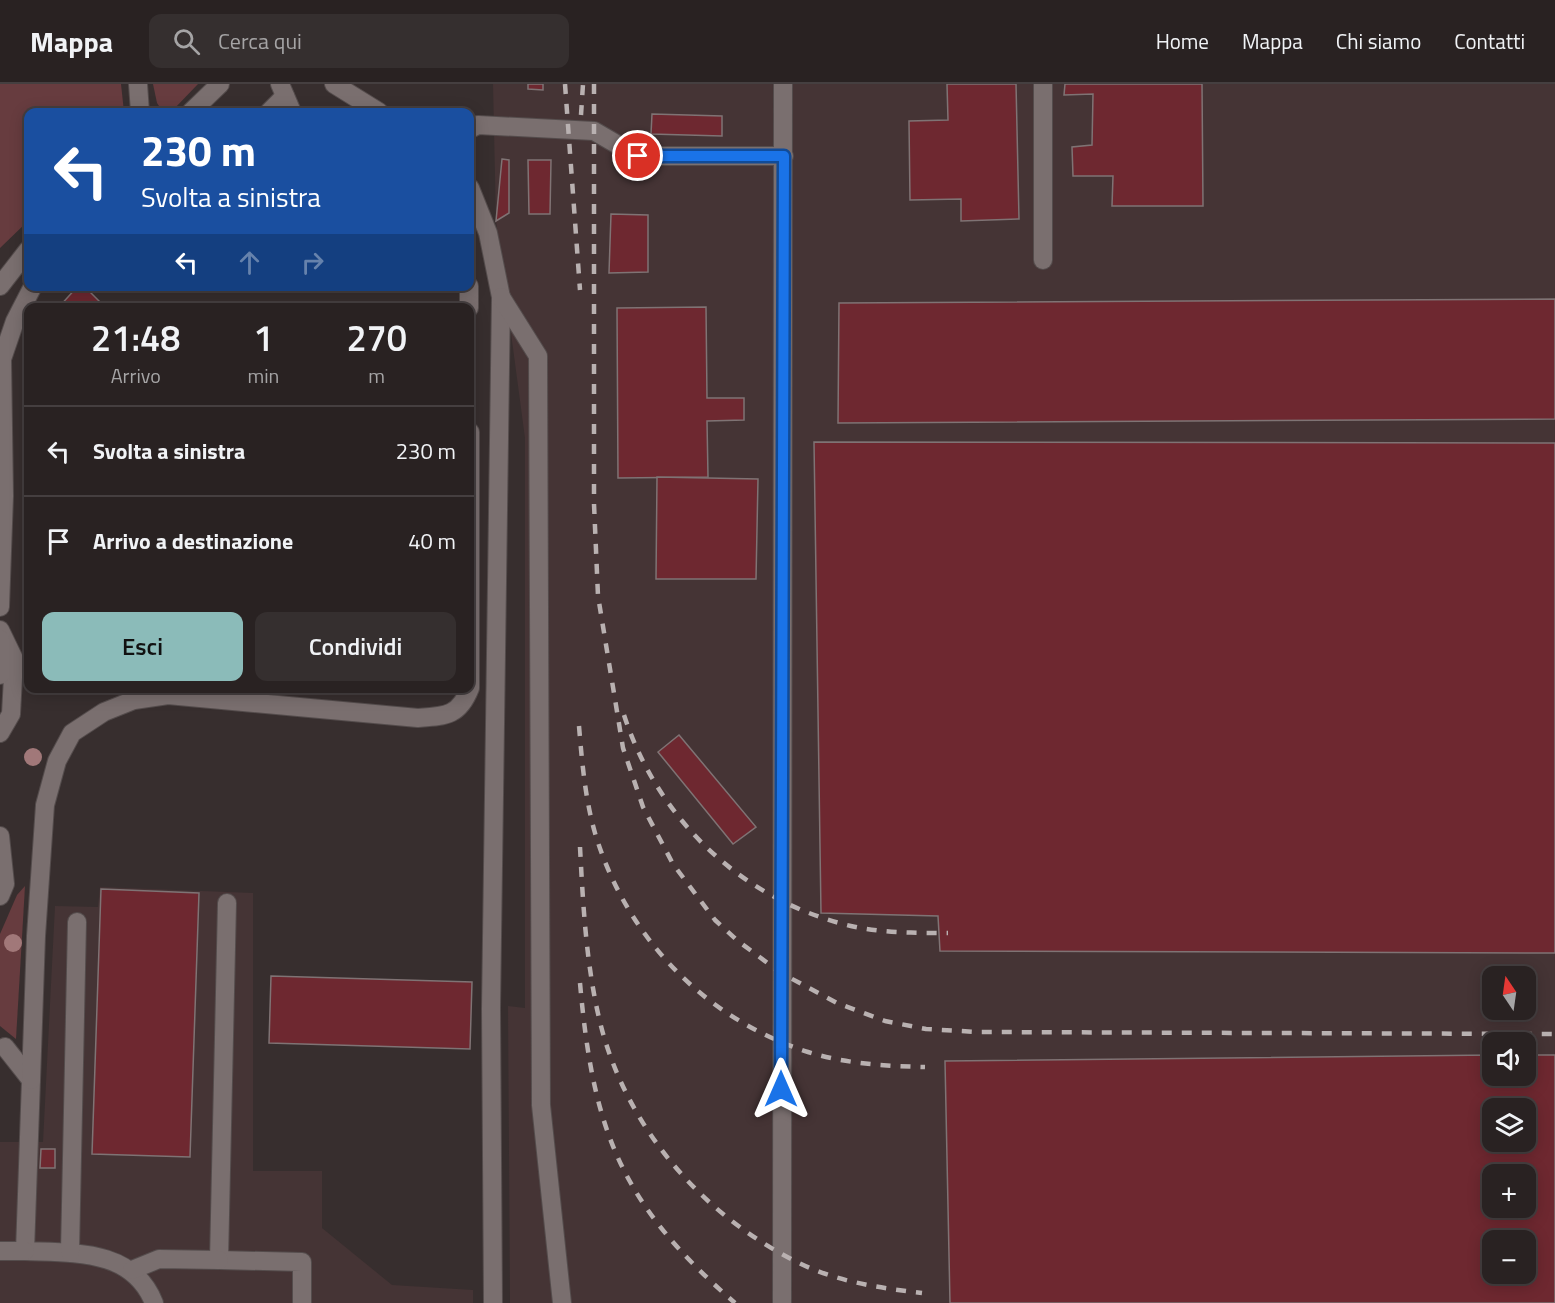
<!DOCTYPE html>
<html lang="it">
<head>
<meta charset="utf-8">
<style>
  :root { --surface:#292222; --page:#352f2f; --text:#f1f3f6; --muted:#a5a4a5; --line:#453f40; --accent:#8bbbb9 }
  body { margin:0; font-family:"Titillium Web",sans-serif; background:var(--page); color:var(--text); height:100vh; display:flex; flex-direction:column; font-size:22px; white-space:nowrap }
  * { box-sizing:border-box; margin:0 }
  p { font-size:20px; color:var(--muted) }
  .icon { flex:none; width:33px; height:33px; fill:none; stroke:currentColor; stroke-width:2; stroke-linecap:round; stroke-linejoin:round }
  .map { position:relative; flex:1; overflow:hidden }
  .drawer { position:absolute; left:24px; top:219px; width:450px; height:390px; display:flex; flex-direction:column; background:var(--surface); border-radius:12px; box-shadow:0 3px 15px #0003,0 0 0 2px var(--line) }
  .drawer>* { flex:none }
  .guide { position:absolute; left:24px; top:24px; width:450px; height:183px; border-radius:12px; box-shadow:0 3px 15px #0003,0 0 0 2px var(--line); background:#1a4fa0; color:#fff; overflow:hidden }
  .needle { width:39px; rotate:347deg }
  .buttons { position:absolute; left:1482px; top:882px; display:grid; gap:12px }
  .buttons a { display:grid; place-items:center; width:54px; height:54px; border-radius:12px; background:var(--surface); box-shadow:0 3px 15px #0003,0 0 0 2px var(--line); font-size:30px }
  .pin { position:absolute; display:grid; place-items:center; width:51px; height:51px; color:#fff; margin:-26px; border:3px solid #fff; border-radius:50%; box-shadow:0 2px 6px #0007 }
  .me { position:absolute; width:66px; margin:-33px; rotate:0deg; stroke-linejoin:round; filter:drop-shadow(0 0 4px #0008) }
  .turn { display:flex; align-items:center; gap:21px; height:126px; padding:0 18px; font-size:27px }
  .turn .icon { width:78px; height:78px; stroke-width:2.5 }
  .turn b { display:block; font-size:42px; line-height:51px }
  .lanes { display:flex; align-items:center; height:57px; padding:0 18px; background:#0003; justify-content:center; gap:30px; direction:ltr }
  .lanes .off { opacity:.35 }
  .eta { display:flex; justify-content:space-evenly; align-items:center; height:102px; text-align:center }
  .eta b { font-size:36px; font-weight:600; line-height:42px }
  .primary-button { display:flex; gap:12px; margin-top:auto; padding:12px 18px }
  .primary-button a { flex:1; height:69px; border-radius:12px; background:var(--accent); color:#111; font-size:24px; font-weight:600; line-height:69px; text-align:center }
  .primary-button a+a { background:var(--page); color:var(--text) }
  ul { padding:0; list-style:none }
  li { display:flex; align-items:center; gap:18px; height:90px; padding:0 18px; border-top:2px solid var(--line) }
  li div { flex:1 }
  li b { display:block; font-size:22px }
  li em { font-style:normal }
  header { display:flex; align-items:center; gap:36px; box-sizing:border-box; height:84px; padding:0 30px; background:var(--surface); border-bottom:2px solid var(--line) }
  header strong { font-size:28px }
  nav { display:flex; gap:33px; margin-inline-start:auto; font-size:21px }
  .search { width:420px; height:54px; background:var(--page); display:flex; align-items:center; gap:15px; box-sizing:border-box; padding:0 21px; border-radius:12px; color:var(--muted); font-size:22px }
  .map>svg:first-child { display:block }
</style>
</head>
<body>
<header>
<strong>Mappa</strong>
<div class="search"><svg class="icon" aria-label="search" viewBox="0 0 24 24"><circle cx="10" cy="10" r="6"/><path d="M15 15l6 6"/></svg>Cerca qui</div>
<nav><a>Home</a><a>Mappa</a><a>Chi siamo</a><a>Contatti</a></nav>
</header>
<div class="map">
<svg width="1555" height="1219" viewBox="0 0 1555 1219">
  <rect width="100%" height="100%" fill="#372e2e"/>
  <g fill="#453435" fill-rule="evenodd">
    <path d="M493,0H1555V1219H510L508,922L525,924V354L496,137ZM1492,892H1526V926H1492ZM1492,958H1526V992H1492ZM1492,1024H1526V1058H1492ZM1492,1090H1526V1124H1492ZM1492,1156H1526V1190H1492Z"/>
    <path d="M100,803L253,809V1087H322V1144L392,1201L473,1206V1219H0V1058H43L55,822L98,823Z"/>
  </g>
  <g fill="#673c3f">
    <path d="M0,0H121L124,28H28V137L0,164Z"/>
    <path d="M153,0H198L173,26L163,28L157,19Z"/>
    <path d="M25,802L16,955L0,942V850L17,811Z"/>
  </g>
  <g fill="#6e2830" stroke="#7f7374" stroke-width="1.5" fill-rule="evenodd">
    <path d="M528,0H543V6L528,5Z"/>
    <path d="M947,0H1016L1019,135L961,137V115L910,116L909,37L948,36Z"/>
    <path d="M1065,0H1202L1203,122H1112L1113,92H1073L1072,63L1092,61L1093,10L1064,11Z"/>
    <path d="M652,30L722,32V52L651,50Z"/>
    <path d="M502,75L509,76V129L496,137Z"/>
    <path d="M528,76H551L550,130H529Z"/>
    <path d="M611,130L648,131V188L609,189Z"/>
    <path d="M78,202H84L106,224H58Z"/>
    <path d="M1555,215V335L838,339L839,219Z"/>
    <path d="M706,223L707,314H744V336L707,337L708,393L618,394L617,224Z"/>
    <path d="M814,358L1555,359V869L940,867L938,832L821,829Z"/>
    <path d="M657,393L758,395L756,495H656Z"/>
    <path d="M679,651L756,743L733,760L658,668Z"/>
    <path d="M101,805L199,809L190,1073L92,1070Z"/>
    <path d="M271,892L472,898L470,965L269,959Z"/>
    <path d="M1492,971V992H1526V971H1555V1219H950L945,977ZM1492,1024H1526V1058H1492ZM1492,1090H1526V1124H1492ZM1492,1156H1526V1190H1492Z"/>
    <path d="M41,1065H55V1084H40Z"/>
  </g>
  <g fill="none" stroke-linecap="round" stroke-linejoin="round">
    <g stroke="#544c4c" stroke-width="20">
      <g id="minor">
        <path d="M138,0L140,28"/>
        <path d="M280,0L292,28"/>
        <path d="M334,0L379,28"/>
        <path d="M191,28L220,0"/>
        <path d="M269,28L285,12"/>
        <path d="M470,45L478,41L594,47L637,72H784"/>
        <path d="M470,104L488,149L501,213L491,925L493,1219"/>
        <path d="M1043,176V0"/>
        <path d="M0,202L28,166"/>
        <path d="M469,202V224"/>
        <path d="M501,213L538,272L541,1021L562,1219"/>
        <path d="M0,523L4,412L2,275L15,237L33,202"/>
        <path d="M0,546L14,575L11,630L0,649"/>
        <path d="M0,555V591"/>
        <path d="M0,752L5,800L0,812"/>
        <path d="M227,819L219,1176L302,1178V1219"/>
        <path d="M5,963L31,996L25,1167C74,1169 133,1165 154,1219"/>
        <path d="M31,996L36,852L45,721L57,677L72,649L104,628L134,616L168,611L418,634C446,632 459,632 470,604V348"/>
        <path d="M0,1167H25"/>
        <path d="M70,1168L77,838"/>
        <path d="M132,1186L159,1175L219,1176"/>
        <path d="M782,1219L783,0"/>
      </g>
    </g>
    <use href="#minor" stroke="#7a6f6f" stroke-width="18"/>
    <g stroke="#b9b1b1" stroke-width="4.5" stroke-dasharray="10 10" stroke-linecap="butt">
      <path d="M565,0L580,206"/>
      <path d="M594,0V420L598,512L623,664L643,723L673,780L715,836L738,857L781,889L837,919L885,937L926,945L977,948L1555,950"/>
      <path d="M581,31L583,0"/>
      <path d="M624,631C657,733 739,813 843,840C876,849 913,849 948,849"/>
      <path d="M579,642C582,678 585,714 595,749C626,853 705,935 808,968C846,980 886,982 925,983"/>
      <path d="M580,763C583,820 586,878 599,934C624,1041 701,1131 799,1179C838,1198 880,1204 922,1209"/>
      <path d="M580,899C593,1047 621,1120 735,1219"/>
    </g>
  </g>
  <g fill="#a17879">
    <circle cx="33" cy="673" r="9"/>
    <circle cx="13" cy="859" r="9"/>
  </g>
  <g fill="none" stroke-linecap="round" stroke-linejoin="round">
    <g stroke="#114b97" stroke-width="15">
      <path id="route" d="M638,72H784L781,1005"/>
    </g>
    <use href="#route" stroke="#1a73e8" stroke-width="10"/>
  </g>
</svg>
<div class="buttons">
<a><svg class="needle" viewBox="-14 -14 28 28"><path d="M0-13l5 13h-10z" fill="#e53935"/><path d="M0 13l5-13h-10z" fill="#a5a4a5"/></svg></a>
<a><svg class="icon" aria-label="sound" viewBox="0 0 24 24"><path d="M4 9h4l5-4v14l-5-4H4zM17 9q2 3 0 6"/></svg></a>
<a><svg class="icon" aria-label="layers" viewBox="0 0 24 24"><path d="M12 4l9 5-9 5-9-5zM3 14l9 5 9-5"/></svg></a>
<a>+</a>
<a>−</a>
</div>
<div class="pin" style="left:638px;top:72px;background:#d93025"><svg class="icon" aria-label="arrive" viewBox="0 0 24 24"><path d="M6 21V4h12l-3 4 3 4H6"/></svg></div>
<svg class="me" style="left:781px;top:1005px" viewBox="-20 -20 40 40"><path d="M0-17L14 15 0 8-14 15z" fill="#1a73e8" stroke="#fff" stroke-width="4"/></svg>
<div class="guide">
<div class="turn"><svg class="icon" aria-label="left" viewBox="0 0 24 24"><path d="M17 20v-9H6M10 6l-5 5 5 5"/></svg><div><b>230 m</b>Svolta a sinistra</div></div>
<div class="lanes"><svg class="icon" aria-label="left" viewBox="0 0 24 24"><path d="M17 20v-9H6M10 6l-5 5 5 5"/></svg><svg class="icon off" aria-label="ahead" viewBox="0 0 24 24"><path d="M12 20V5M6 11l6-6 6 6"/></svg><svg class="icon off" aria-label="right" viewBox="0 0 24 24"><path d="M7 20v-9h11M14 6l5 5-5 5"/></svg></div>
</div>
<section class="drawer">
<div class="eta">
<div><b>21:48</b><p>Arrivo</p></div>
<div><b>1</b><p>min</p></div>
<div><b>270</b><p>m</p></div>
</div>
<ul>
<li><svg class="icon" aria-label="left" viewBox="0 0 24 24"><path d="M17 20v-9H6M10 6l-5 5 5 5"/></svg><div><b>Svolta a sinistra</b></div><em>230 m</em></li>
<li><svg class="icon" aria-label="arrive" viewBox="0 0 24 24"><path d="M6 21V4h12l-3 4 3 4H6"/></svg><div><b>Arrivo a destinazione</b></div><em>40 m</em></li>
</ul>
<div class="primary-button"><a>Esci</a><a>Condividi</a></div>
</section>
</div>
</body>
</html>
